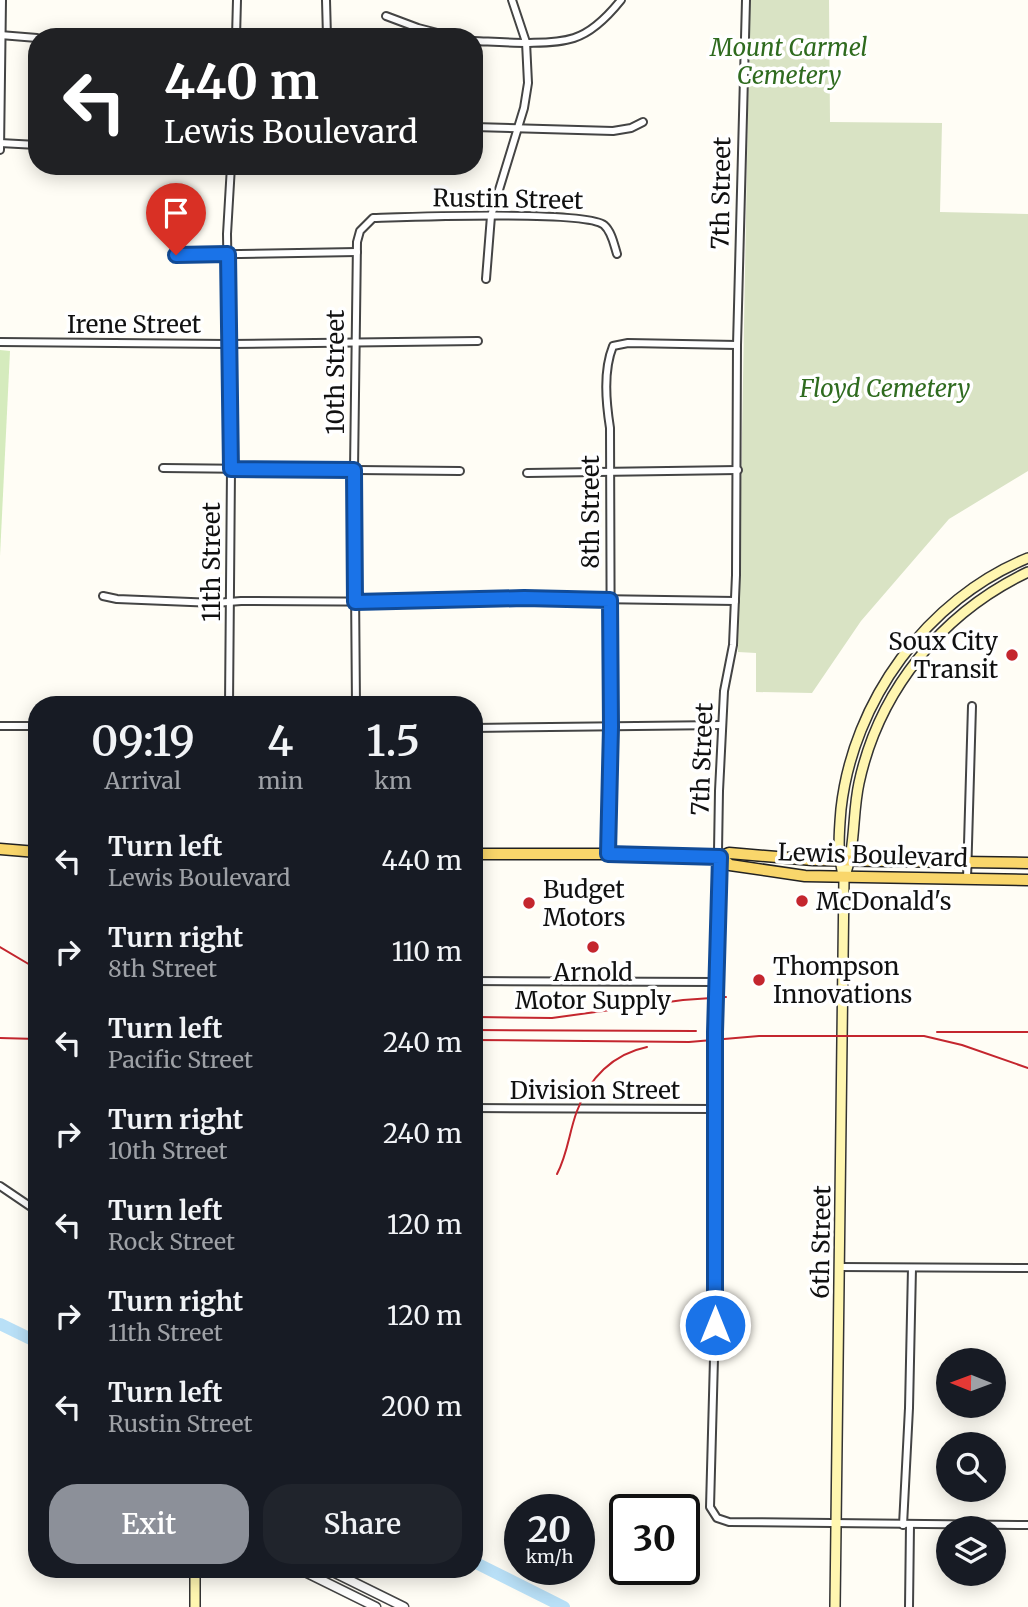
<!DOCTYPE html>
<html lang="en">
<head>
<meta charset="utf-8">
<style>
  :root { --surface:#171b24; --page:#20242c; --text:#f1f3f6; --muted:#9ea1a6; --accent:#8c9099 }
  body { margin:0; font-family:Merriweather,serif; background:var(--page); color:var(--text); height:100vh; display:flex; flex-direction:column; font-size:26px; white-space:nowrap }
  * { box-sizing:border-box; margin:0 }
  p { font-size:23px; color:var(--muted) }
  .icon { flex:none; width:38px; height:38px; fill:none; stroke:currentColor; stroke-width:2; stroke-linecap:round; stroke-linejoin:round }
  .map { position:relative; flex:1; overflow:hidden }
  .side { position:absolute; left:28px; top:696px; width:455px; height:882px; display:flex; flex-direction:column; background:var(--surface); border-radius:28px; box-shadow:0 4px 18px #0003 }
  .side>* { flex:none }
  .banner { position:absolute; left:28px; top:28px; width:455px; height:147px; border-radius:28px; box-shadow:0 4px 18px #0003; background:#202124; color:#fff; overflow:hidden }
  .needle { width:46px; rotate:271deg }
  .buttons { position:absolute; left:936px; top:1348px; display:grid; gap:14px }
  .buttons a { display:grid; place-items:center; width:70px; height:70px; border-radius:50%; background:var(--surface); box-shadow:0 4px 18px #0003; font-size:35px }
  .speed { position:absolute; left:504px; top:1494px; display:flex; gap:14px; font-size:35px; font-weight:700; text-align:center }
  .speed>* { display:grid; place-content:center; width:91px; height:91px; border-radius:50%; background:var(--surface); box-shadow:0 4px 18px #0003; line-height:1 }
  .speed small { font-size:18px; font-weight:400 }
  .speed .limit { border:4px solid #111; border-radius:10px; background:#fff; color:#111 }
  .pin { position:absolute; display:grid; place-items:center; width:60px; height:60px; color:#fff; margin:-72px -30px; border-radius:50% 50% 50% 0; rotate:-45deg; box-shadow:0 0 7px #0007 }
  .pin .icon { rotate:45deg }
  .me { position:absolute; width:77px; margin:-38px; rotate:0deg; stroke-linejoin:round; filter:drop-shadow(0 0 5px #0008) }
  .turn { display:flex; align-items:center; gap:24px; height:147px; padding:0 21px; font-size:32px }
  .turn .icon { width:91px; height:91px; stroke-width:2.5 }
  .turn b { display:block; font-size:49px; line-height:60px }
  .eta { display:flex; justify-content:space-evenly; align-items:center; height:119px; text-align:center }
  .eta b { font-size:42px; font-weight:600; line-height:49px }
  .action { display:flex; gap:14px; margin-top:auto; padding:14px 21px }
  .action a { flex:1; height:80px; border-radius:28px; background:var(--accent); color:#fff; font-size:28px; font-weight:600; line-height:80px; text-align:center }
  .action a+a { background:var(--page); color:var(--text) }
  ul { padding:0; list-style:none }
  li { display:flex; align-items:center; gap:21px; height:91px; padding:0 21px }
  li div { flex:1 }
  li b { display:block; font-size:26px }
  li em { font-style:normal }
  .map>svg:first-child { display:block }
</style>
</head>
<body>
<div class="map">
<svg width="1028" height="1607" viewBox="0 0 1028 1607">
  <rect width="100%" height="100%" fill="#fffdf5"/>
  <path fill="#d5ebbd" d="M0,350L10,351L0,556Z"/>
  <path fill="#d9e3c4" d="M750,0H829L830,122L942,123L940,212L1028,214V471L949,519L861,621L812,693L756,692V653L738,652Z"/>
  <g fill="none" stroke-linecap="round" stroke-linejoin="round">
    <g stroke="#b9e0f7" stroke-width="12">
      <path d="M0,1324L37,1342"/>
      <path d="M474,1562L564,1607"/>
    </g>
    <g stroke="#444" stroke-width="10">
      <g id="minor">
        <path d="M326,0L327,37"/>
        <path d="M746,0L737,345L736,575L733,645L724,691L719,791L715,1032V1321L710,1507L717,1518L729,1522L1028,1525"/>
        <path d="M386,16L418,28L453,37"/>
        <path d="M0,35L37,38"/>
        <path d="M236,37L237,0"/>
        <path d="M474,41C501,42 550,46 574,38C593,32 609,15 621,0"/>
        <path d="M474,127L613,131L631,128L643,122"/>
        <path d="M0,143L37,145"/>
        <path d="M0,150L2,0"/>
        <path d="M176,255L357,252"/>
        <path d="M486,279L491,216L524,108L528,83L526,42L512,0"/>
        <path d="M0,342L228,344L478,341"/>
        <path d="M163,468L460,471"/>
        <path d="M527,473L738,470"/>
        <path d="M103,596L117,599L215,603L241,601L427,602L524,598L735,601"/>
        <path d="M229,705L231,469L227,234L231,166"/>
        <path d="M356,705L354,470L357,242L360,231L373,218C406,217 586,210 604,225C612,232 614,245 617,254"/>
        <path d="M0,726H37"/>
        <path d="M474,728L722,725"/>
        <path d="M608,854L611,727L610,428C606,402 603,371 613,346L628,343L737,345"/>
        <path d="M967,879L972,706"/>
        <path d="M474,981L717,982"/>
        <path d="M474,1108L716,1109"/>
        <path d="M0,1186L37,1211"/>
        <path d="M840,1267L1028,1268"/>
        <path d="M903,1525L909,1408L912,1268"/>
        <path d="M909,1607L910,1525"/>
      </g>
    </g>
    <g stroke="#444" stroke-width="11">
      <g id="tertiary">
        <path d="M301,1570L376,1607"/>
        <path d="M329,1570L404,1607"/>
      </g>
    </g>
    <g stroke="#333" stroke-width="12">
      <g id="secondary">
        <path d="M844,878C856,848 852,815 859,783C879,690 942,613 1028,572"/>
        <path d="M195,1607V1570"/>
        <path d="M835,1607L844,878C837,855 839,833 841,809C853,701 927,599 1028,558"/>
      </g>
    </g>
    <g stroke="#222" stroke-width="13">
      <g id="primary">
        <path d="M0,849L37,852"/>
        <path d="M474,854H671L720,857L729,853L813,860L1028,863"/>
        <path d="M720,857L730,865L805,876L1028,880"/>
      </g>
    </g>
    <use href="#minor" stroke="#fff" stroke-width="6"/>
    <use href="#tertiary" stroke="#fff" stroke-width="8"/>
    <use href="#secondary" stroke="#fff6b0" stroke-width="9"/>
    <use href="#primary" stroke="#f9d66b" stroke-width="10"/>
    <g stroke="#c4262e" stroke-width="2">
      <path d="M0,947L37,969"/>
      <path d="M478,1017L552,1018L683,1000L726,997"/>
      <path d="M474,1030L696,1031"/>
      <path d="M937,1032H1028"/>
      <path d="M0,1038L37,1039"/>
      <path d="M474,1040L689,1042L759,1036H924L962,1045L1028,1068"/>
      <path d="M557,1174C568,1153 569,1132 577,1111C589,1078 613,1054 647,1047"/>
    </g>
  </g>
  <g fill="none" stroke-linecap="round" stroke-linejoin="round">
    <g stroke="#114b97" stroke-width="18">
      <path id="route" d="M176,255L228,254L231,469L354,470L355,602L524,598L610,600L611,727L608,854L720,857L715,1032V1325"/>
    </g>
    <use href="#route" stroke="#1a73e8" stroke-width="12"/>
  </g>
  <g fill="#c4262e" stroke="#fff" stroke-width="2.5">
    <circle cx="1012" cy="655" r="7"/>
    <circle cx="802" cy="901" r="7"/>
    <circle cx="529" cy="903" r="7"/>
    <circle cx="593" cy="947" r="7"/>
    <circle cx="759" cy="980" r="7"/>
  </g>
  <g text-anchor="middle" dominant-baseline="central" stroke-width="7" stroke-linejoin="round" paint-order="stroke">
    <g font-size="24" font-style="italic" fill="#2f6b1f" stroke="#fff">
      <text x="789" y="47">Mount Carmel<tspan x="789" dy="28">Cemetery</tspan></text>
      <text x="885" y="388">Floyd Cemetery</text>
    </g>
    <g font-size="24" fill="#111" stroke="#fff">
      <text transform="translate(721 193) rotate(-89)">7th Street</text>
      <text transform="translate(508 199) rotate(1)">Rustin Street</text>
      <text x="134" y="324">Irene Street</text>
      <text transform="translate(335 372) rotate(-90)">10th Street</text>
      <text transform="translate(590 512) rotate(-90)">8th Street</text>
      <text transform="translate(211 562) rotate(-90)">11th Street</text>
      <text transform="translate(702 759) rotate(-88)">7th Street</text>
      <text transform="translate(873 855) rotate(2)">Lewis Boulevard</text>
      <text x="595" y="1090">Division Street</text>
      <text transform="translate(821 1242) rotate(-89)">6th Street</text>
    </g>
    <g font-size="24" fill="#111" stroke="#fff" text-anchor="start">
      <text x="998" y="641" text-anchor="end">Soux City<tspan x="998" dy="28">Transit</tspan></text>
      <text x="543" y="889">Budget<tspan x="543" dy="28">Motors</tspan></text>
      <text x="816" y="901">McDonald's</text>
      <text x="773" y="966">Thompson<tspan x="773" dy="28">Innovations</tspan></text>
      <text x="593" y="972" text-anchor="middle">Arnold<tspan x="593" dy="28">Motor Supply</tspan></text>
    </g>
  </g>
</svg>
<div class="buttons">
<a><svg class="needle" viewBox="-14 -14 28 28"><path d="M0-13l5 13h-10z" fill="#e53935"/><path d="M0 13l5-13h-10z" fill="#9ea1a6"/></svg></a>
<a><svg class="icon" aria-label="search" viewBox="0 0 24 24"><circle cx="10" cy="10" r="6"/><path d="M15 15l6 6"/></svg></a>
<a><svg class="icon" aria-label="layers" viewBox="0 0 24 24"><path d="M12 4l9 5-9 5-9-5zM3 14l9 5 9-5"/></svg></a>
</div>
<div class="speed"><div>20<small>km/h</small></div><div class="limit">30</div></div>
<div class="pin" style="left:176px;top:255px;background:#d93025"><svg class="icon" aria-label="arrive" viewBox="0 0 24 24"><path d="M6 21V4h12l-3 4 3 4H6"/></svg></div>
<svg class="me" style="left:715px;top:1325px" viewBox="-20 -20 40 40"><circle r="17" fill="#1a73e8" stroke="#fff" stroke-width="3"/><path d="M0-11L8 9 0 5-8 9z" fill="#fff"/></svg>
<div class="banner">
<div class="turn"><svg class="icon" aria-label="left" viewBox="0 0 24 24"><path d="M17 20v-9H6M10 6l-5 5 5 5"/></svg><div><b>440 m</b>Lewis Boulevard</div></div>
</div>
<section class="side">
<div class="eta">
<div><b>09:19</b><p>Arrival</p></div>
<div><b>4</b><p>min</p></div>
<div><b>1.5</b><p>km</p></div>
</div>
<ul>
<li><svg class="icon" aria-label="left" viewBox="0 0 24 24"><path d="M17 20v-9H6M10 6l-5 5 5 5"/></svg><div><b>Turn left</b><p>Lewis Boulevard</p></div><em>440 m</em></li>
<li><svg class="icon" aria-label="right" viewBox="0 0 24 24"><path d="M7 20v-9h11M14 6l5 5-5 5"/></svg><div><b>Turn right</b><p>8th Street</p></div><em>110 m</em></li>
<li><svg class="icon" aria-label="left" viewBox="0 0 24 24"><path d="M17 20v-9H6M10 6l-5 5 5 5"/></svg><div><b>Turn left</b><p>Pacific Street</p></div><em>240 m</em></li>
<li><svg class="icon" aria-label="right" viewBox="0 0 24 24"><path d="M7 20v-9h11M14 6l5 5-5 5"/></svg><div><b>Turn right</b><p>10th Street</p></div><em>240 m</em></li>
<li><svg class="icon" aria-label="left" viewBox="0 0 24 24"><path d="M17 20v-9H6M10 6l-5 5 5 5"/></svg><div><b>Turn left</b><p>Rock Street</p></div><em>120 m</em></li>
<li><svg class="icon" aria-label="right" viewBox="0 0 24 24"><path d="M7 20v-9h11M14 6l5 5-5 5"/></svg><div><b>Turn right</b><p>11th Street</p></div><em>120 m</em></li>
<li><svg class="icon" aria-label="left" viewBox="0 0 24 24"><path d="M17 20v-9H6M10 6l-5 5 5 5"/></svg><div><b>Turn left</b><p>Rustin Street</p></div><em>200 m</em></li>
</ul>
<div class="action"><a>Exit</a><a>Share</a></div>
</section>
</div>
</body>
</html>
